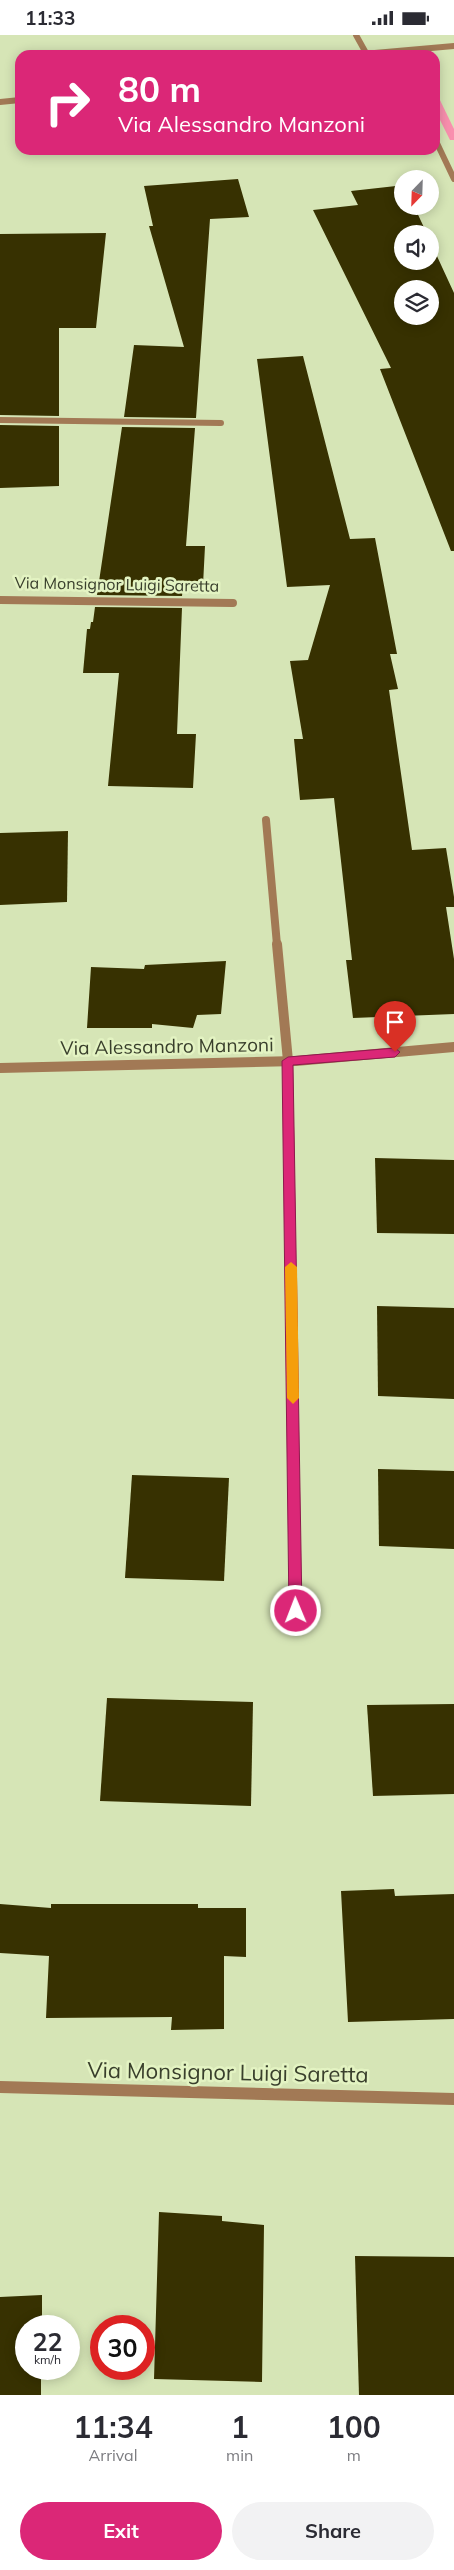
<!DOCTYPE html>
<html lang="en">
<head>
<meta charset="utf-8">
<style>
  :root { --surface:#fff; --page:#f2f2f3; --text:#2b2b33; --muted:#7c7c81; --accent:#db2777 }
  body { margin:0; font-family:Mulish,sans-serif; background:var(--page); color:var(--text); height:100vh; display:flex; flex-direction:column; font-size:19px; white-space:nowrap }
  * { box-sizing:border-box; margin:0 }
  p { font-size:16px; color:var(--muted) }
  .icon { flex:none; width:28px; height:28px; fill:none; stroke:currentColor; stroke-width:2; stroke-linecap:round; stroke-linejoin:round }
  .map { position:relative; height:2360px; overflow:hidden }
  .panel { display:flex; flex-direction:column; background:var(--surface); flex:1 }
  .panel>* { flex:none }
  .hud { position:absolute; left:15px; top:15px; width:425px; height:105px; border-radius:15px; box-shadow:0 2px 12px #0003; background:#db2777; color:#fff; overflow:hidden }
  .needle { width:32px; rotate:203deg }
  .tools { position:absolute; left:394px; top:135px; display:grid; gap:10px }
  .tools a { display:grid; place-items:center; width:45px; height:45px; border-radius:50%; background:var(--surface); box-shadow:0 2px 12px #0003; font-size:25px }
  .speed { position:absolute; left:15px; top:2280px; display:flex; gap:10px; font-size:25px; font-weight:700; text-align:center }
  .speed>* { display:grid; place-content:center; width:65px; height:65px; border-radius:50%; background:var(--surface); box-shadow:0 2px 12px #0003; line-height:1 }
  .speed small { font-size:12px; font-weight:400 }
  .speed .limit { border:8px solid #d22; background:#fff; color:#111 }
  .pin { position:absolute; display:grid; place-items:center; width:42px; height:42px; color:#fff; margin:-51px -21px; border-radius:50% 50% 50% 0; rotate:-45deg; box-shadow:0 0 5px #0007 }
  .pin .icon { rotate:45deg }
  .me { position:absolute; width:55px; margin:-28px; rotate:359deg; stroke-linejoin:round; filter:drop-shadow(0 0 4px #0008) }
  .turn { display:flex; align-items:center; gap:18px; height:105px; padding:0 20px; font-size:22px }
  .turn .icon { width:65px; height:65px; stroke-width:2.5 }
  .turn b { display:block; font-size:35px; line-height:42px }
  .eta { display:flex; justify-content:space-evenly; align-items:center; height:85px; text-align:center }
  .eta b { font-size:30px; font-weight:700; line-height:35px }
  .action { display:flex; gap:10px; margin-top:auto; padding:10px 20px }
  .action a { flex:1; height:58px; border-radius:30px; background:var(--accent); color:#fff; font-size:20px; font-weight:700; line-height:58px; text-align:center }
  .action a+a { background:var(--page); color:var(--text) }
  .status { display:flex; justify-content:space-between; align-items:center; height:35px; padding:0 25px; background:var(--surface); direction:ltr }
  .status svg { height:14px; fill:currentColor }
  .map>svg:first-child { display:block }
</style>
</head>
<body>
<div class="status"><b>11:33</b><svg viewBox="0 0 49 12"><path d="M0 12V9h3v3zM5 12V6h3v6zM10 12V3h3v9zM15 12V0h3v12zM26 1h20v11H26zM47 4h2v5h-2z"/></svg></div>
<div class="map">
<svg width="454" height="2360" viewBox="0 0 454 2360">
  <rect width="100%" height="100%" fill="#d6e5b6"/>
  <path fill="#f98fae" d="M435,60L438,61L454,94V105H450L435,75Z"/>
  <g fill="#373101" fill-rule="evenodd">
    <path d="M238,144L249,182L210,184L196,383L124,382L134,310L184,312L149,191H153L144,151Z"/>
    <path d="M396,151L399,158H402V171H414L427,199H402V226H430V206L454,258V516H451L380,334L391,333L313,175L358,170L351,156ZM402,254H430V281H402Z"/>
    <path d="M106,198L96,293H59V381L0,380V199Z"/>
    <path d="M303,321L350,504L375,503L397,619H390L398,654L389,655L412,815L446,813L454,862V872H446L454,924V979L353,983L346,925H352L334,763L300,765L294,704H303L290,626L308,625L330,550L287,552L257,324Z"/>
    <path d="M0,390L59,391V451L0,453Z"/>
    <path d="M122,392L195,393L186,511H205L203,550L183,551L182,561L97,560Z"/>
    <path d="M95,572L182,573L177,699H196L193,753L108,751L119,638H83L87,594H90L91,587H93Z"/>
    <path d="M68,796L67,867L0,870V798Z"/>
    <path d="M226,926L221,979L197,980L193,993L152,989V993H87L91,932L144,934L145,930Z"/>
    <path d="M375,1123L454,1125V1199L377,1198Z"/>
    <path d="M377,1271L454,1273V1364L378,1361Z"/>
    <path d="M378,1434L454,1436V1514L379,1511Z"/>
    <path d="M132,1440L229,1443L224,1546L125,1543Z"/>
    <path d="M107,1663L253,1667L251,1771L100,1766Z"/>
    <path d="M454,1669V1759L373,1761L367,1670Z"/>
    <path d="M394,1854L395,1861L454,1859V1984L348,1987L341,1856Z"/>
    <path d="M0,1869L51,1873V1869H198V1873H246V1922L224,1921V1994L171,1995L172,1982L46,1983L49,1921L0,1918Z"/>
    <path d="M159,2177L222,2181V2186L264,2190L262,2347L154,2344Z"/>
    <path d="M355,2221L454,2222V2360H359Z"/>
    <path d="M42,2260V2291H26V2334H41V2360H0V2262Z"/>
  </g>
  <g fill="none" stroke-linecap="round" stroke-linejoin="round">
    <g stroke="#a27955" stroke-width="6">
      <path d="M356,0L366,18"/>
      <path d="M435,104L454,144"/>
      <path d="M0,385L221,388"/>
    </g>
    <g stroke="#a27955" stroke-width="8">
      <path d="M0,565L233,568"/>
      <path d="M266,785L277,910"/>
    </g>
    <path stroke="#a27955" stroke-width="10" d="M277,909L288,1026L296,1551"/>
    <g stroke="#a27955" stroke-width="12">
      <path d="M296,1550V1576"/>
      <path d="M0,2052L454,2064"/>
    </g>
    <g stroke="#a27955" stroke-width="6">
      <path d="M352,20L454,11"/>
      <path d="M0,67L20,65"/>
    </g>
    <path stroke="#a27955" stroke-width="10" d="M0,1033L296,1026L454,1012"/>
  </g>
  <path fill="#db2777" stroke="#8e194d" d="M395,1013L400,1017L395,1022L293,1030L302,1576L300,1580L296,1582L291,1580L289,1576L282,1026L288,1022Z"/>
  <path fill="#f59e0b" d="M291,1227L297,1232L299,1363L293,1369L287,1363L285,1232Z"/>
  <g text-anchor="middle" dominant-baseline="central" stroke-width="5" stroke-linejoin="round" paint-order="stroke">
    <g font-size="16" fill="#393f2c" stroke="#e3f3c2">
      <text transform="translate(117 549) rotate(1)">Via Monsignor Luigi Saretta</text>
    </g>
    <g font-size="19" fill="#393f2c" stroke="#e3f3c2">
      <text transform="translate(167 1011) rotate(-1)">Via Alessandro Manzoni</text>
    </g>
    <g font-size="22" fill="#393f2c" stroke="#e3f3c2">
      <text transform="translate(228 2037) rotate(1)">Via Monsignor Luigi Saretta</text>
    </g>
  </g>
</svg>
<div class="tools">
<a><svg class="needle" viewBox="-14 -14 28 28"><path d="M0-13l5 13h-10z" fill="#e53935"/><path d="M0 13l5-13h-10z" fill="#7c7c81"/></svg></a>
<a><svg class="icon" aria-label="sound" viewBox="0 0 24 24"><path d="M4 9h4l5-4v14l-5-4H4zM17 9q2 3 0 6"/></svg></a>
<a><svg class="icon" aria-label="layers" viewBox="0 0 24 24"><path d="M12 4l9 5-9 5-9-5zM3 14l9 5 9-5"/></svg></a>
</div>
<div class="speed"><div>22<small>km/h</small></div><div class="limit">30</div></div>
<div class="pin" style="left:395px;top:1017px;background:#d93025"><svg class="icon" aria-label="arrive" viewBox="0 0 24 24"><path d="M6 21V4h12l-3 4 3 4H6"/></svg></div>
<svg class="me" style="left:296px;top:1576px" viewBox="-20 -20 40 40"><circle r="17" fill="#db2777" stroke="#fff" stroke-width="3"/><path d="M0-11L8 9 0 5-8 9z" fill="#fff"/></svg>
<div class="hud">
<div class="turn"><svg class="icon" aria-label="right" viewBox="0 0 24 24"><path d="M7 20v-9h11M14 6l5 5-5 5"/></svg><div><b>80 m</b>Via Alessandro Manzoni</div></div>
</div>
</div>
<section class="panel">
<div class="eta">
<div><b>11:34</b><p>Arrival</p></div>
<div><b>1</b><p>min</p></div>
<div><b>100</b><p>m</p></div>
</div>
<div class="action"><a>Exit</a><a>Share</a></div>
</section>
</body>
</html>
